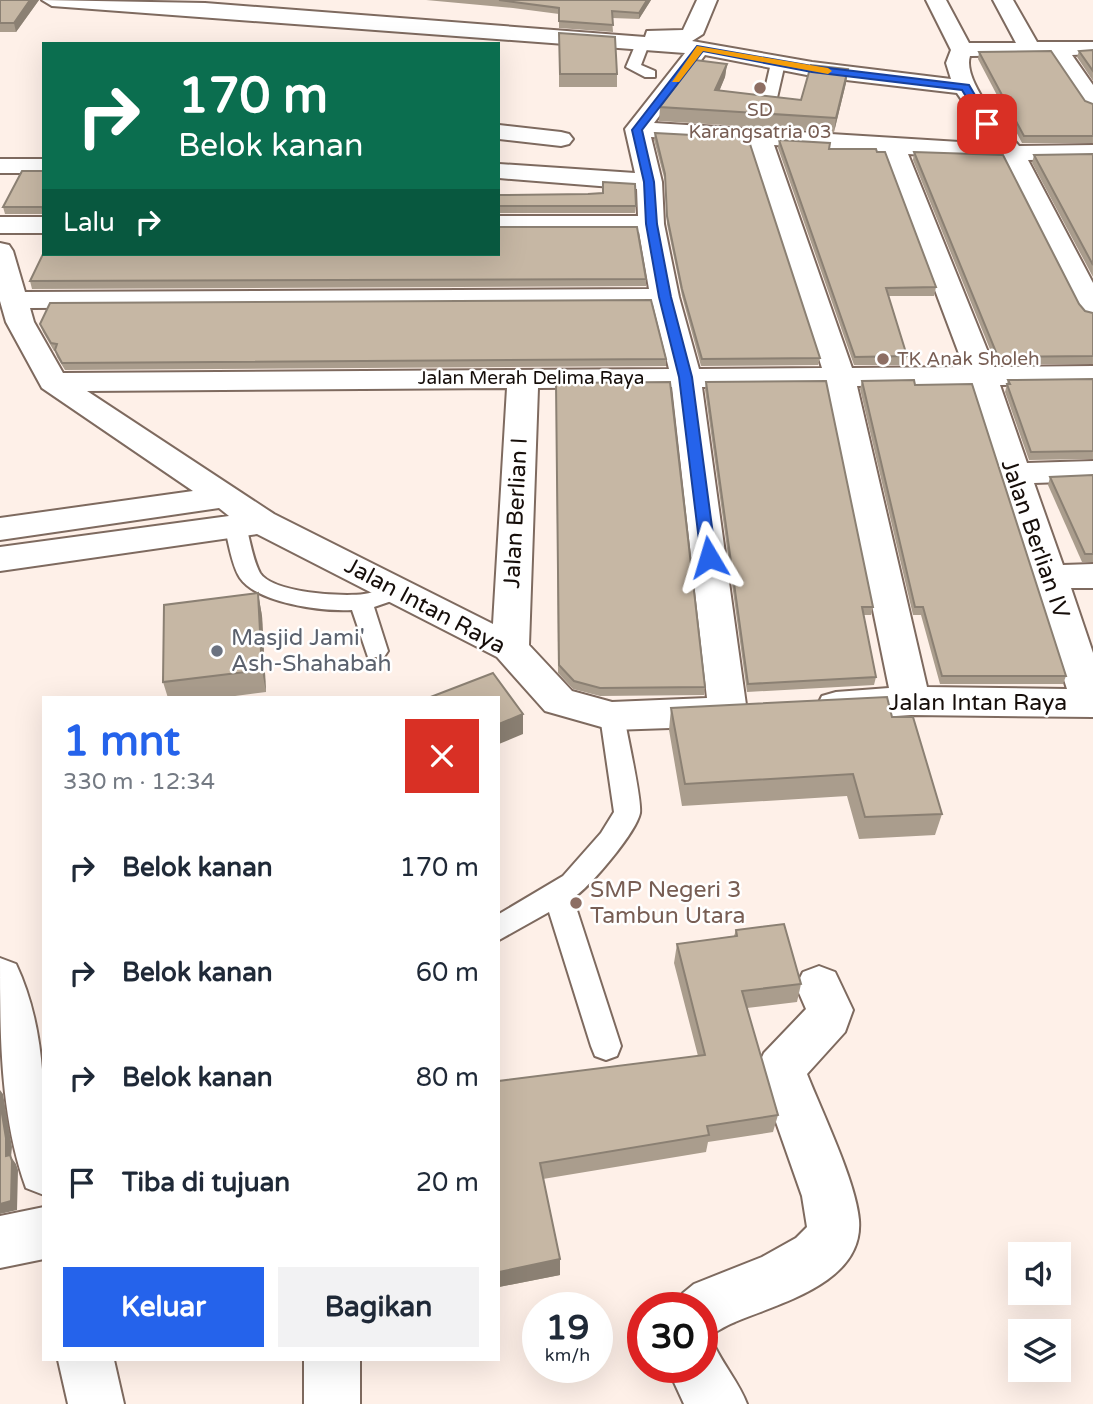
<!DOCTYPE html>
<html lang="id">
<head>
<meta charset="utf-8">
<style>
  :root { --surface:#fff; --page:#f2f2f3; --text:#1f2937; --muted:#747a83; --accent:#2563eb }
  body { margin:0; font-family:"Varela Round",sans-serif; background:var(--page); color:var(--text); height:100vh; display:flex; flex-direction:column; font-size:26px; white-space:nowrap }
  * { box-sizing:border-box; margin:0 }
  p { font-size:23px; color:var(--muted) }
  .icon { flex:none; width:38px; height:38px; fill:none; stroke:currentColor; stroke-width:2; stroke-linecap:round; stroke-linejoin:round }
  .map { position:relative; flex:1; overflow:hidden }
  .panel { position:absolute; left:42px; top:696px; width:458px; height:665px; display:flex; flex-direction:column; background:var(--surface); border-radius:0px; box-shadow:0 7px 28px #0002 }
  .panel>* { flex:none }
  .top-card { position:absolute; left:42px; top:42px; width:458px; height:214px; border-radius:0px; box-shadow:0 7px 28px #0002; background:#0b6e4f; color:#fff; overflow:hidden }
  .fabs { position:absolute; left:1008px; top:1242px; display:grid; gap:14px }
  .fabs a { display:grid; place-items:center; width:63px; height:63px; border-radius:0px; background:var(--surface); box-shadow:0 7px 28px #0002; font-size:35px }
  .speed { position:absolute; left:522px; top:1292px; display:flex; gap:14px; font-size:35px; font-weight:700; text-align:center }
  .speed>* { display:grid; place-content:center; width:91px; height:91px; border-radius:50%; background:var(--surface); box-shadow:0 7px 28px #0002; line-height:1 }
  .speed small { font-size:18px; font-weight:400 }
  .speed .limit { border:10px solid #d22; background:#fff; color:#111 }
  .pin { position:absolute; display:grid; place-items:center; width:60px; height:60px; color:#fff; margin:-30px; border-radius:14px; box-shadow:0 4px 10px #0006 }
  .me { position:absolute; width:77px; margin:-38px; rotate:353deg; stroke-linejoin:round; filter:drop-shadow(0 0 5px #0008) }
  .turn { display:flex; align-items:center; gap:24px; height:147px; padding:0 21px; font-size:32px }
  .turn .icon { width:91px; height:91px; stroke-width:2.5 }
  .turn b { display:block; font-size:49px; line-height:60px }
  .then { display:flex; align-items:center; height:66px; padding:0 21px; background:#0003; gap:14px; font-size:26px }
  .round { display:grid; place-items:center; flex:none; width:74px; height:74px; border-radius:0px; background:var(--page) }
  .summary { display:flex; align-items:center; justify-content:space-between; height:119px; padding:0 21px }
  h1 { font-size:42px; font-weight:700; line-height:52px; color:var(--accent) }
  .cta { display:flex; gap:14px; margin-top:auto; padding:14px 21px }
  .cta a { flex:1; height:80px; border-radius:0px; background:var(--accent); color:#fff; font-size:28px; font-weight:700; line-height:80px; text-align:center }
  .cta a+a { background:var(--page); color:var(--text) }
  ul { padding:0; list-style:none }
  li { display:flex; align-items:center; gap:21px; height:105px; padding:0 21px }
  li div { flex:1 }
  li b { display:block; font-size:26px }
  li em { font-style:normal }
  .map>svg:first-child { display:block }
</style>
</head>
<body>
<div class="map">
<svg width="1093" height="1404" viewBox="0 0 1093 1404">
  <rect width="100%" height="100%" fill="#fef0e8"/>
  <g fill="none" stroke-linecap="round" stroke-linejoin="round">
    <g stroke="#7e6a5f" stroke-width="4">
      <g id="lane">
        <path d="M637,41L649,44L641,65L655,71V77H645L626,67Z"/>
        <path d="M778,59L785,63L776,102L769,106L762,102L771,63Z"/>
        <path d="M235,519L246,526C250,540 253,560 260,573C273,593 342,597 364,594C379,592 391,581 406,586L409,591L406,596L374,607L388,651L384,657H368L352,610C322,612 257,603 240,578C231,564 229,542 224,526Z"/>
        <path d="M612,707L621,710L624,716C627,734 642,800 640,813C636,833 589,888 573,898L621,1046L617,1056L606,1060L595,1056L591,1046L549,912L499,940V914L563,876L601,833L614,812L600,716L603,710Z"/>
      </g>
    </g>
    <g stroke="#7e6a5f" stroke-width="4">
      <g id="street">
        <path d="M42,0L205,3L645,37L647,31L683,30L697,0H717L703,34L692,41L812,62L951,79L946,63L951,50L926,0H946L969,43H1016L993,0H1013L1037,42H1093V54L1072,55L1093,85V109L1085,107L1051,55L970,56C962,80 1004,128 1019,146L1093,145V159L1028,160L1093,283V319L1083,316L1079,310L1003,160L908,154L994,367L1093,366V384L1000,385L1027,463L1093,461V481L1034,483L1063,565L1093,564V588H1071L1093,653V717L911,715L836,720L822,716L817,706L822,696L836,692L889,688L827,386L702,387L747,712L742,722L728,726L612,730L545,711L497,657L257,534L0,571V547L229,516L219,508L0,540V518L193,491L42,388L6,322L0,301V243L9,245L13,251L25,292L649,289L639,232H499V216H638L637,189L499,178V164L635,173L625,129L685,53L52,6ZM705,55L812,76L957,93L992,144L654,123ZM651,137L749,143L822,368L699,369L679,297L664,224L662,182ZM774,145L883,152L964,367L852,368ZM653,305L669,369L63,373L34,322L30,308ZM970,385L1067,689L927,687L857,386ZM672,387L707,698L612,702L572,691L529,645L538,388ZM507,388L493,624L274,514L87,391Z"/>
        <path d="M499,125L561,132L569,134L573,139L569,144L561,146L499,139Z"/>
        <rect x="0" y="159" width="44" height="14"/>
        <rect x="0" y="217" width="44" height="16"/>
        <path d="M0,958L16,964C50,1036 44,1118 44,1195L26,1188C0,1116 0,1035 0,958Z"/>
        <path d="M819,966L835,972L853,1010L845,1032L807,1074C822,1112 856,1182 859,1220C864,1283 779,1303 735,1322C724,1326 714,1334 702,1339V1307H677L683,1293L694,1284L762,1257L796,1238L807,1227L802,1196L757,1068L764,1053L806,1009L796,986L803,972Z"/>
        <path d="M44,1207V1259L0,1268V1216Z"/>
        <path d="M702,1342L715,1347C725,1367 739,1383 747,1404H684L667,1367H702Z"/>
        <path d="M58,1360H114L124,1404H68Z"/>
        <rect x="304" y="1360" width="56" height="44"/>
      </g>
    </g>
    <use href="#lane" fill="#fff" fill-rule="evenodd"/>
    <use href="#street" fill="#fff" fill-rule="evenodd"/>
  </g>
  <g fill="#aa9d8d">
    <path d="M0,0H39L16,32H0Z"/>
    <path d="M426,0H651L639,19L612,18L613,32L559,28V14L513,8Z"/>
    <path d="M559,33L617,74V87H559Z"/>
    <path d="M1093,50V81L1077,57L1079,51Z"/>
    <path d="M979,52L1085,101L1093,104V143H1022L978,59Z"/>
    <path d="M727,64L725,77L719,91L801,100L848,69L846,83L834,132L659,121L660,107Z"/>
    <path d="M655,133L820,358L818,365L701,366L682,296L667,224L665,181L654,140Z"/>
    <path d="M779,140L829,149L936,287L934,296H888L907,356L905,365H854L778,148Z"/>
    <path d="M914,152L1079,304L1085,311L1093,313V364H996L913,160Z"/>
    <path d="M1093,154V277L1032,163L1034,155Z"/>
    <path d="M44,171V214H5L3,207Z"/>
    <path d="M603,182L636,206L635,213H499V215V195L588,194L603,193Z"/>
    <path d="M646,279V286L32,289L30,281Z"/>
    <path d="M40,324L666,359V366L65,370L57,357L55,351H54L43,332Z"/>
    <path d="M1093,379V459L1029,460L1005,392L1008,380Z"/>
    <path d="M862,381L915,385L1066,676L1063,684H940L921,615H913L860,389Z"/>
    <path d="M706,382L873,607L871,615H863L876,677L874,685L747,692L705,390Z"/>
    <path d="M556,383L705,687L704,695L600,696L573,689L558,673Z"/>
    <path d="M1093,475V562H1082L1048,485L1050,477Z"/>
    <path d="M258,593L262,616L266,692L220,698H168L163,682Z"/>
    <path d="M671,708L892,717L942,814L935,835L859,839L847,796L682,806L669,730Z"/>
    <path d="M736,930L801,984L797,1002L747,1008L778,1115L773,1132L708,1142L706,1152L543,1179L560,1275L499,1287V1081L698,1056L674,963L677,944L734,936Z"/>
  </g>
  <g fill="#8b8073">
    <path d="M30,0H39L16,32L14,23Z"/>
    <path d="M647,0H651L639,19V13Z"/>
    <path d="M727,64L725,77L714,104L715,90Z"/>
    <path d="M848,69L846,83L834,132L836,118Z"/>
    <path d="M258,593L262,616L266,692L262,670Z"/>
    <path d="M523,714V734L499,744V724Z"/>
    <path d="M0,1090L3,1094L12,1147L11,1157L16,1164L18,1170L17,1210L0,1214V1204L6,1156L0,1102Z"/>
    <path d="M560,1259V1275L499,1287V1272Z"/>
  </g>
  <g fill="#c6b7a4" stroke="#8b8073" stroke-width="2">
    <path d="M0,0H30L14,23H0Z"/>
    <path d="M499,0H647L639,13L612,11L613,25L559,21V8Z"/>
    <path d="M559,33L615,37L617,74H560Z"/>
    <path d="M1093,50V71L1079,51Z"/>
    <path d="M1051,51L1085,101L1093,104V136H1024L979,52Z"/>
    <path d="M695,60L727,64L715,90L801,100L811,65L848,69L836,118L660,107Z"/>
    <path d="M655,133L748,138L820,358L702,359L682,289L667,216L665,174Z"/>
    <path d="M779,140L830,143L829,149H876L877,152H885L936,287L886,288L907,356L855,357Z"/>
    <path d="M914,152L1003,155L1079,304L1085,311L1093,313V356L998,357Z"/>
    <path d="M1093,154V265L1034,155Z"/>
    <path d="M22,171H44V211L42,207H3Z"/>
    <path d="M603,182L635,184L636,206H499V195L588,194L603,193Z"/>
    <path d="M499,227H637L646,279L30,281L44,252V254H499Z"/>
    <path d="M651,300L666,359L62,363L55,350L57,344L51,343L40,324L50,303Z"/>
    <path d="M1093,379V451L1031,452L1007,384H1010L1008,380Z"/>
    <path d="M914,380L915,385L972,384L1066,676H942L923,607H915L862,381Z"/>
    <path d="M826,381L873,607H862L876,677L748,684L706,382Z"/>
    <path d="M670,382L705,687L600,688L574,681L559,665L556,383Z"/>
    <path d="M1093,475V554H1085L1050,477Z"/>
    <path d="M258,593L262,670L163,682L164,605Z"/>
    <path d="M493,673L523,714L499,724V698H428Z"/>
    <path d="M887,697L892,717H913L942,814L865,817L853,774L685,784L671,708Z"/>
    <path d="M784,924L801,984L742,991L778,1115L707,1126L709,1135L540,1163L560,1259L499,1272V1081L705,1055L677,944L737,936L736,930Z"/>
    <path d="M0,1102L6,1138V1156L10,1155L12,1161L11,1201L0,1204Z"/>
  </g>
  <path fill="#2563eb" stroke="#184099" stroke-width="2" d="M697,46L812,66L969,85L992,124L984,126L962,90L812,72L703,51L642,130L654,182L657,224L671,297L692,377L716,557L709,562L701,557L679,377L659,297L646,224L644,182L632,130Z"/>
  <path fill="#f59e0b" d="M697,46L828,68L832,71L828,74L703,51L679,82H672Z"/>
  <g fill="#8d6e63" stroke="#fff" stroke-width="2.5">
    <circle cx="760" cy="88" r="7"/>
    <circle cx="883" cy="359" r="7"/>
    <circle cx="576" cy="903" r="7"/>
  </g>
  <circle fill="#6b7280" stroke="#fff" stroke-width="2.5" cx="217" cy="651" r="7"/>
  <g text-anchor="middle" dominant-baseline="central" stroke-width="5" stroke-linejoin="round" paint-order="stroke">
    <g font-size="19" fill="#785e54" stroke="#fff">
      <text x="760" y="110">SD<tspan x="760" dy="22">Karangsatria 03</tspan></text>
      <text x="897" y="359" text-anchor="start">TK Anak Sholeh</text>
    </g>
    <g font-size="19" fill="#160e0a" stroke="#fff">
      <text x="531" y="378">Jalan Merah Delima Raya</text>
    </g>
    <g font-size="23" fill="#160e0a" stroke="#fff">
      <text transform="translate(516 513) rotate(-87)">Jalan Berlian I</text>
      <text transform="translate(1035 539) rotate(71)">Jalan Berlian IV</text>
      <text transform="translate(425 606) rotate(28)">Jalan Intan Raya</text>
      <text x="978" y="703">Jalan Intan Raya</text>
    </g>
    <g font-size="23" fill="#5b616d" stroke="#fff" text-anchor="start">
      <text x="231" y="638">Masjid Jami'<tspan x="231" dy="26">Ash-Shahabah</tspan></text>
    </g>
    <g font-size="23" fill="#785e54" stroke="#fff" text-anchor="start">
      <text x="590" y="890">SMP Negeri 3<tspan x="590" dy="26">Tambun Utara</tspan></text>
    </g>
  </g>
</svg>
<div class="fabs">
<a><svg class="icon" aria-label="sound" viewBox="0 0 24 24"><path d="M4 9h4l5-4v14l-5-4H4zM17 9q2 3 0 6"/></svg></a>
<a><svg class="icon" aria-label="layers" viewBox="0 0 24 24"><path d="M12 4l9 5-9 5-9-5zM3 14l9 5 9-5"/></svg></a>
</div>
<div class="speed"><div>19<small>km/h</small></div><div class="limit">30</div></div>
<div class="pin" style="left:987px;top:124px;background:#d93025"><svg class="icon" aria-label="arrive" viewBox="0 0 24 24"><path d="M6 21V4h12l-3 4 3 4H6"/></svg></div>
<svg class="me" style="left:709px;top:557px" viewBox="-20 -20 40 40"><path d="M0-17L14 15 0 8-14 15z" fill="#2563eb" stroke="#fff" stroke-width="4"/></svg>
<div class="top-card">
<div class="turn"><svg class="icon" aria-label="right" viewBox="0 0 24 24"><path d="M7 20v-9h11M14 6l5 5-5 5"/></svg><div><b>170 m</b>Belok kanan</div></div>
<div class="then">Lalu<svg class="icon" aria-label="right" viewBox="0 0 24 24"><path d="M7 20v-9h11M14 6l5 5-5 5"/></svg></div>
</div>
<section class="panel">
<div class="summary"><div><h1>1 mnt</h1><p>330 m · 12:34</p></div><a class="round" style="background:#d93025;color:#fff"><svg class="icon" aria-label="close" viewBox="0 0 24 24"><path d="M6 6l12 12M18 6L6 18"/></svg></a></div>
<ul>
<li><svg class="icon" aria-label="right" viewBox="0 0 24 24"><path d="M7 20v-9h11M14 6l5 5-5 5"/></svg><div><b>Belok kanan</b></div><em>170 m</em></li>
<li><svg class="icon" aria-label="right" viewBox="0 0 24 24"><path d="M7 20v-9h11M14 6l5 5-5 5"/></svg><div><b>Belok kanan</b></div><em>60 m</em></li>
<li><svg class="icon" aria-label="right" viewBox="0 0 24 24"><path d="M7 20v-9h11M14 6l5 5-5 5"/></svg><div><b>Belok kanan</b></div><em>80 m</em></li>
<li><svg class="icon" aria-label="arrive" viewBox="0 0 24 24"><path d="M6 21V4h12l-3 4 3 4H6"/></svg><div><b>Tiba di tujuan</b></div><em>20 m</em></li>
</ul>
<div class="cta"><a>Keluar</a><a>Bagikan</a></div>
</section>
</div>
</body>
</html>
